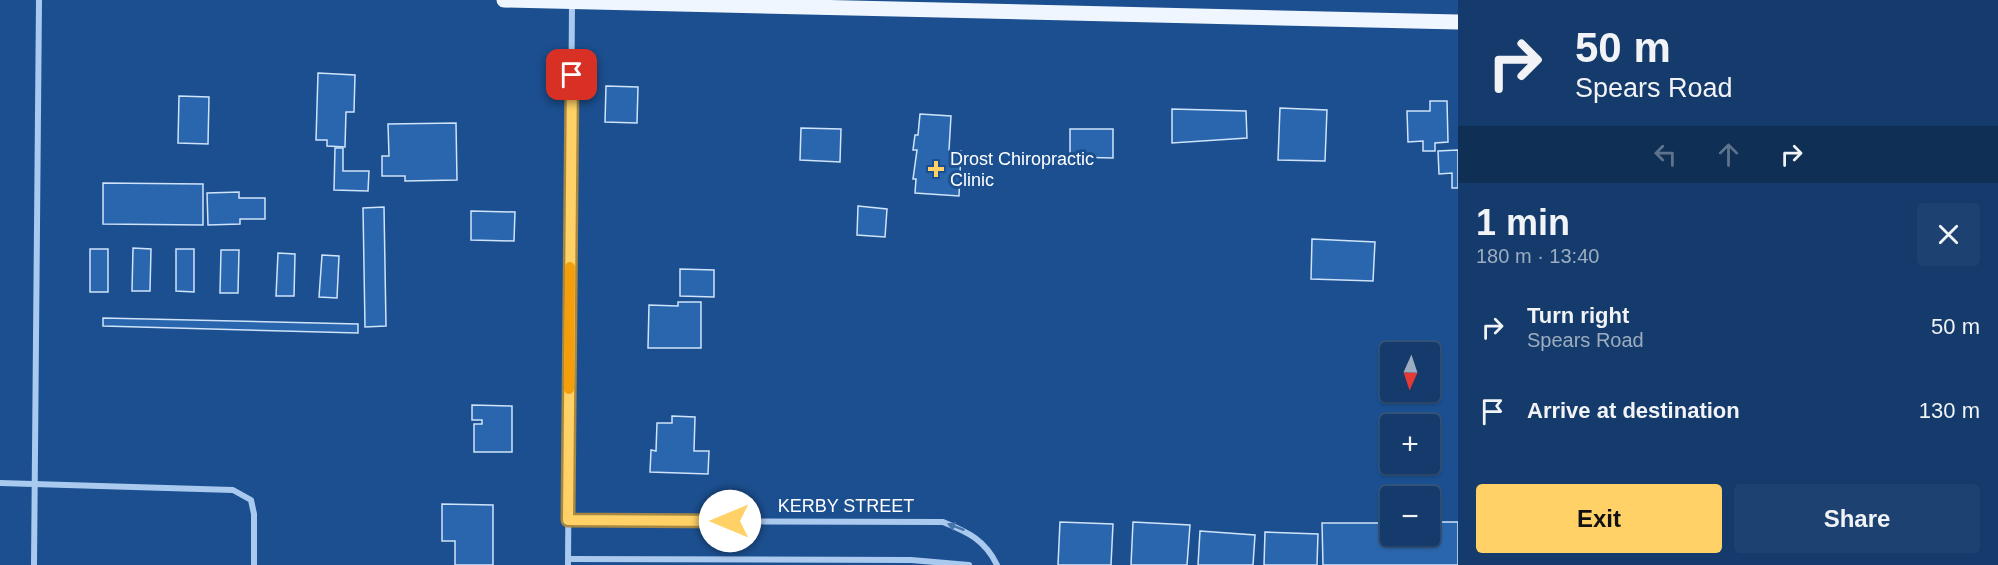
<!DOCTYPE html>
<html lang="en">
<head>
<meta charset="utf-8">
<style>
  :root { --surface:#143b6b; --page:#1d4271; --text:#f1f3f6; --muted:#9dadc1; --line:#33557e; --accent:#ffd166 }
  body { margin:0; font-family:Helvetica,sans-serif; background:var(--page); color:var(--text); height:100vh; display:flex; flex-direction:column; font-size:22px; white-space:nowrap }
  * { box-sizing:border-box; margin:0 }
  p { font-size:20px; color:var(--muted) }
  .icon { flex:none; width:33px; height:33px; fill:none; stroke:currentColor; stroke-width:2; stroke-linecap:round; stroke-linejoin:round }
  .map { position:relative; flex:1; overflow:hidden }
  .details { display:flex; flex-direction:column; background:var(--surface); width:540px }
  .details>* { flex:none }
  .banner { background:#143b6b; color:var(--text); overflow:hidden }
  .needle { width:39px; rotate:183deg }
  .buttons { position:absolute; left:1380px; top:342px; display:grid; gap:12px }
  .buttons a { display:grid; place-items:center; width:60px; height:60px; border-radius:6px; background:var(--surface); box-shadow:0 2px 4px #0004,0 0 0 2px var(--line); font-size:30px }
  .pin { position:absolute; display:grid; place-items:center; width:51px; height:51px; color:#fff; margin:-26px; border-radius:12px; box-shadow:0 3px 9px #0006 }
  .me { position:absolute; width:66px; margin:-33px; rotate:270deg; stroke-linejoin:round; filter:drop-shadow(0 0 4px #0008) }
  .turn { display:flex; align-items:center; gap:21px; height:126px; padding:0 18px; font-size:27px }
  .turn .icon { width:78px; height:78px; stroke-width:2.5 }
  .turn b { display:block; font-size:42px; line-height:51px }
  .lanes { display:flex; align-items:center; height:57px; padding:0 18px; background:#0003; justify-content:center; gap:30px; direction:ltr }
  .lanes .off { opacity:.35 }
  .round { display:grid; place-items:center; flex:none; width:63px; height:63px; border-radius:6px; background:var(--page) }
  .summary { display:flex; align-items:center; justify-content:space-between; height:102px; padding:0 18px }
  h1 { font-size:36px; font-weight:600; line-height:45px }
  .action { display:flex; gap:12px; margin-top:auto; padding:12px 18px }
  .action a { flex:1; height:69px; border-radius:6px; background:var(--accent); color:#111; font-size:24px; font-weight:600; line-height:69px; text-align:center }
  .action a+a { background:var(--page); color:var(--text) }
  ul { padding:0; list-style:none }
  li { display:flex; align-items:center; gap:18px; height:84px; padding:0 18px }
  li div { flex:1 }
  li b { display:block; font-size:22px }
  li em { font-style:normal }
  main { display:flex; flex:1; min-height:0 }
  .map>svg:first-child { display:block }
</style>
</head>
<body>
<main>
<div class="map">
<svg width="1458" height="565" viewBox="0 0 1458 565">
  <rect width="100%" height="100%" fill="#1b4f8f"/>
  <g fill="#2a66ad" stroke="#cfe3fa" stroke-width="1.5">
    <path d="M318,73L355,75L354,112H346L345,147L327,146V140H316Z"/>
    <path d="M606,86L638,87L637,123L605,122Z"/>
    <path d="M179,96L209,97L208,144L178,143Z"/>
    <path d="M1430,101H1447L1448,142L1435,143V151H1423V141L1408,142L1407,111H1430Z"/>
    <path d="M1280,108L1327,110L1325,161L1278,160Z"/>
    <path d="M1172,109L1246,111L1247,138L1172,143Z"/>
    <path d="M920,114L951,116L949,150L961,151L959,196L915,193L916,179H913L917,150H913L915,135H918Z"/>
    <path d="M456,123L457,180L405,181V176H382V156H389L388,124Z"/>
    <path d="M801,128L841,129L840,162L800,160Z"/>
    <path d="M1070,129H1113V158L1070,157Z"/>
    <path d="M335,148H343V171H369L368,191L334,190Z"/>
    <path d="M1458,150V188H1452V173L1439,174L1438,151Z"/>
    <path d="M103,183L203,184V225L103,224Z"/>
    <path d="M239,192V198H265V219H240V224L208,225L207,193Z"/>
    <path d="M858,206L887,209L885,237L857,235Z"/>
    <path d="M384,207L386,326L365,327L363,208Z"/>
    <path d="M471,211L515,212L514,241L471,240Z"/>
    <path d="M1312,239L1375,242L1373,281L1311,279Z"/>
    <path d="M133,248L151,249L150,291H132Z"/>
    <rect x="90" y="249" width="18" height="43"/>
    <path d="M176,249H194V292L176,291Z"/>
    <path d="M221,250H239L238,293H220Z"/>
    <path d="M278,253L295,254L294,296H276Z"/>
    <path d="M322,255L339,256L337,298L319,297Z"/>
    <path d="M680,269L714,270V297L680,296Z"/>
    <path d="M678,302H701V348H648L649,305L678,306Z"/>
    <path d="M103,318L358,324V333L103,326Z"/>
    <path d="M472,405L512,406V452H474V424H482V420H472Z"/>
    <path d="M672,416L695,417L694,451H709L708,474L650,472L651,450L656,451L657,423H672Z"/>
    <path d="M442,504L493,505V565H455V541H442Z"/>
    <path d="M1060,522L1113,524L1111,565H1058Z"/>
    <path d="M1133,522L1190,525L1187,565H1131Z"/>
    <path d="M1430,522H1458V565H1323L1322,523H1390V536H1430Z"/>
    <path d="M1200,531L1255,535L1253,565H1198Z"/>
    <path d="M1265,532L1318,534L1317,565H1264Z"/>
  </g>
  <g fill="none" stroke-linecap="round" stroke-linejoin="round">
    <g stroke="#a9c9ee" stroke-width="6">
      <path d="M0,483L233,490L251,500L254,514V565"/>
      <path d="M569,521L943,522C968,532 985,540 997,565"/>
      <path d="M569,559L911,560L969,565"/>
      <path d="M34,565L39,0"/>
      <path d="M568,565L572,2"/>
    </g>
    <path stroke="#f0f6ff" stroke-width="15" d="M504,0L1458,22"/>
  </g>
  <defs><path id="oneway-solid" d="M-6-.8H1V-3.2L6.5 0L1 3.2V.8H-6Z" transform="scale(1.5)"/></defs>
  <use fill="#4674ac" href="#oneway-solid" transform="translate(956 527) rotate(-159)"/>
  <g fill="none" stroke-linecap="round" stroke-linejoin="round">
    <g stroke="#a68842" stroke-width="15">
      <path id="route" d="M572,75L568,520L730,521"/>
    </g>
    <use href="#route" stroke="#ffd166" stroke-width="10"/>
    <path stroke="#f59e0b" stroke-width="10" d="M569,389L570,267"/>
  </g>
  <path fill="#ffd166" stroke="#1b4f8f" stroke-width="2" d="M933 160h6v6h6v6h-6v6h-6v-6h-6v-6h6z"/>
  <g text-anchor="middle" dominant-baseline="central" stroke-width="6" stroke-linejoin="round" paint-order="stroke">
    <g font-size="18" fill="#fff" stroke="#1b4f8f" text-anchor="start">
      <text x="950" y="159">Drost Chiropractic<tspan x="950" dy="21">Clinic</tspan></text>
    </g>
    <g font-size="18" fill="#fff" stroke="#1b4f8f">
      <text x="846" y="506">KERBY STREET</text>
    </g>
  </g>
</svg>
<div class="buttons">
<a><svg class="needle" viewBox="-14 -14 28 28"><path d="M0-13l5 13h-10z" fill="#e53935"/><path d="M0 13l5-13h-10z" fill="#9dadc1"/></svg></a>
<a>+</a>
<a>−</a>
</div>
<div class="pin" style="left:572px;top:75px;background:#d93025"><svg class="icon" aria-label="arrive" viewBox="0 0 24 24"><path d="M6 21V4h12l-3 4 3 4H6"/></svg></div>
<svg class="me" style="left:730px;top:521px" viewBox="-20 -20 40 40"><circle r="19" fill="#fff"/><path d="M0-13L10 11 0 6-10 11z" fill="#ffd166"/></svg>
</div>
<section class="details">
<div class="banner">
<div class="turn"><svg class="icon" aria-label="right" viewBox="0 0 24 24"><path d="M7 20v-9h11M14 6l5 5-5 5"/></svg><div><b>50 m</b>Spears Road</div></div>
<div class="lanes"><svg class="icon off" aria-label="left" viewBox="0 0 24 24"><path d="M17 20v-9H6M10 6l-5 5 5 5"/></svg><svg class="icon off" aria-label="ahead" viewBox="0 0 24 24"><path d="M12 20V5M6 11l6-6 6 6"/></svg><svg class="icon" aria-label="right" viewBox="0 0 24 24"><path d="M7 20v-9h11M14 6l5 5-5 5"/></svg></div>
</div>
<div class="summary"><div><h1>1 min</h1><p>180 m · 13:40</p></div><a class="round"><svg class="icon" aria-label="close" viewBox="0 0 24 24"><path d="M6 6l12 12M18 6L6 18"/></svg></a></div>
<ul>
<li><svg class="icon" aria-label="right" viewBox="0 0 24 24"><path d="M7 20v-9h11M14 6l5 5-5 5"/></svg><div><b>Turn right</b><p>Spears Road</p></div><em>50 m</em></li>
<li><svg class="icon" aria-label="arrive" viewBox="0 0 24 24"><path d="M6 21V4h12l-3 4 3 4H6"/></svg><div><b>Arrive at destination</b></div><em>130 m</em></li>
</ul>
<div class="action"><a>Exit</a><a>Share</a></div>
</section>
</main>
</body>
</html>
